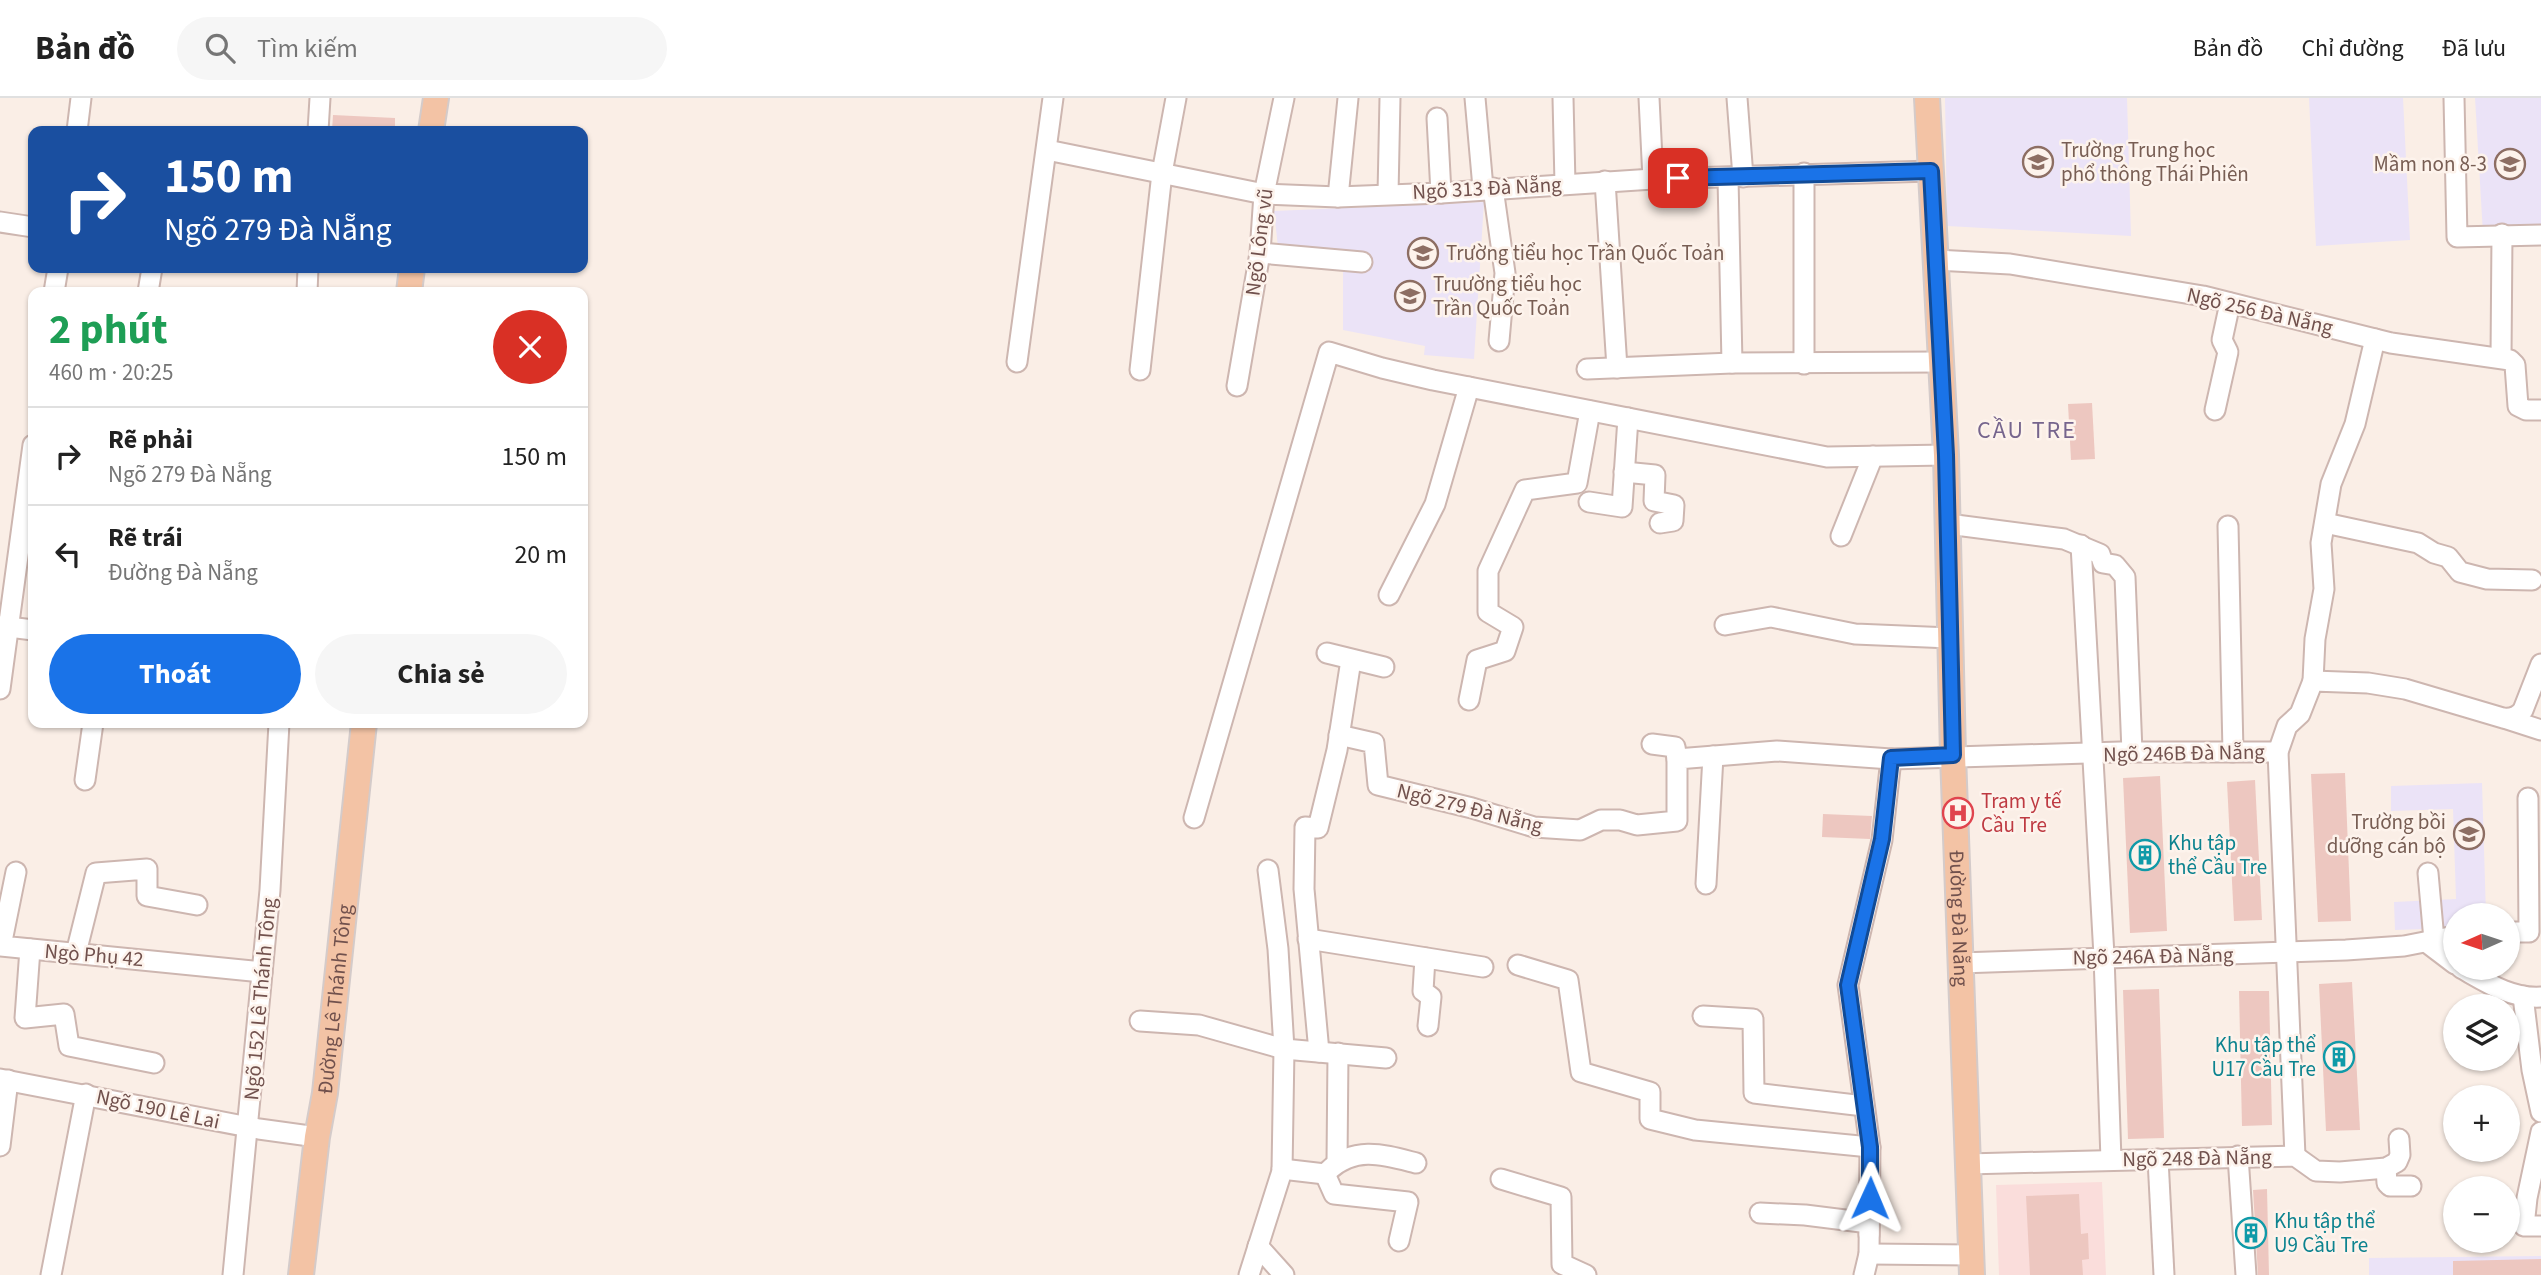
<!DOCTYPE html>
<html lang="vi">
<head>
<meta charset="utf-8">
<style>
  :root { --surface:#fff; --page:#f6f6f6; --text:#222; --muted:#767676; --line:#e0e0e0; --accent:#1a73e8 }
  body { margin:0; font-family:"Source Sans 3",sans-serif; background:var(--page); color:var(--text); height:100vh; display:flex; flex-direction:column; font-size:26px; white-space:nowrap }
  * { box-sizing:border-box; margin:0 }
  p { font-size:23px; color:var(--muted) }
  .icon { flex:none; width:38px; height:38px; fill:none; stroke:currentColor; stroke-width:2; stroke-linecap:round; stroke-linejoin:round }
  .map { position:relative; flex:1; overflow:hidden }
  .drawer { position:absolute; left:28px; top:189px; width:560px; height:441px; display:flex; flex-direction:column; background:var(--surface); border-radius:14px; box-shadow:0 2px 5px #0004 }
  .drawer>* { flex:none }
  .banner { position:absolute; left:28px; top:28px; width:560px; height:147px; border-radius:14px; box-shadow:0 2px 5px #0004; background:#1a4fa0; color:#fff; overflow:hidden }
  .needle { width:46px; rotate:267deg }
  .buttons { position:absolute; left:2443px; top:805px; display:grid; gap:14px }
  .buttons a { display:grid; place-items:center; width:77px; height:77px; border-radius:50%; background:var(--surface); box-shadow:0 2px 5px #0004; font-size:35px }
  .pin { position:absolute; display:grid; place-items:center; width:60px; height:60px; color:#fff; margin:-30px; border-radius:14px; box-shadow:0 4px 10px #0006 }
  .me { position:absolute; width:77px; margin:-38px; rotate:1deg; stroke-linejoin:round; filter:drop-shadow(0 0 5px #0008) }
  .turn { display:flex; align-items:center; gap:24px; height:147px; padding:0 21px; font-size:32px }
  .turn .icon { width:91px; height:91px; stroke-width:2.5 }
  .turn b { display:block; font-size:49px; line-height:60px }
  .round { display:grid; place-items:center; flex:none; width:74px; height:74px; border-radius:37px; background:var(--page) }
  .headline { display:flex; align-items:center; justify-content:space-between; height:119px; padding:0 21px }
  h1 { font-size:42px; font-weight:700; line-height:52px; color:#1e9e55 }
  .action { display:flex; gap:14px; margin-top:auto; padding:14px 21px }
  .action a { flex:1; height:80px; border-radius:42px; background:var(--accent); color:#fff; font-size:28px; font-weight:700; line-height:80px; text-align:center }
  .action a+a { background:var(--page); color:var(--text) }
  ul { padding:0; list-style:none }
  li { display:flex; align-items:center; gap:21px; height:98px; padding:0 21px; border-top:2px solid var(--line) }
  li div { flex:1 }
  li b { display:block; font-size:26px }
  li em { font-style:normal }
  header { display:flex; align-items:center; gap:42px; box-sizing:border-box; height:98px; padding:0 35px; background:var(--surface); border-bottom:2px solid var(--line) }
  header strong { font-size:33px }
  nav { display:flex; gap:38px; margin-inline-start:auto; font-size:24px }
  .search { width:490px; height:63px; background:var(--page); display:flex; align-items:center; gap:18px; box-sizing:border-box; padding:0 24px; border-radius:38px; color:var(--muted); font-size:26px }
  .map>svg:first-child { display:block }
</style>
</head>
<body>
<header>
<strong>Bản đồ</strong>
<div class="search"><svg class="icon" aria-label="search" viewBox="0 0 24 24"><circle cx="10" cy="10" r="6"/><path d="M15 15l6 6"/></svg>Tìm kiếm</div>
<nav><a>Bản đồ</a><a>Chỉ đường</a><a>Đã lưu</a></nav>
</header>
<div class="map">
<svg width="2541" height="1177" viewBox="0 0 2541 1177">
  <rect width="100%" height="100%" fill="#faeee6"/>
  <path fill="#fadddb" d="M2102,1084L2106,1177H1999L1996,1087Z"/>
  <g fill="#ebe3f7">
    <path d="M1945,0H2127L2131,138L1947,128Z"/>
    <path d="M2309,0H2403L2410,142L2316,148Z"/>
    <path d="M2475,0H2541V132L2483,136Z"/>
    <path d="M1484,104L1474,261L1424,257L1425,248L1343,232V165L1279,158L1274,113Z"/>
    <path d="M2482,685L2486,817H2455V830L2395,832L2394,804L2456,801L2453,711L2391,713V688Z"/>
    <path d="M2541,1158V1177H2369V1160Z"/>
  </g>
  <g fill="#edc7c0">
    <path d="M333,17L395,20V33H332Z"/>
    <path d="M2092,305L2095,361L2071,362L2068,306Z"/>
    <path d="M2345,675L2351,823L2318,824L2311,676Z"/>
    <path d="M2160,678L2167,833L2130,835L2123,680Z"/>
    <path d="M2255,682L2262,822L2234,823L2227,684Z"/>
    <path d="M1823,716L1872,718L1870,741L1822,739Z"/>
    <path d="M2352,884L2360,1032L2326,1033L2319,886Z"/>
    <path d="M2159,891L2164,1040L2128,1041L2123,892Z"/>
    <path d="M2239,893H2269L2272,1027L2242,1028Z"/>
    <path d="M2267,1091L2269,1177H2258L2253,1092Z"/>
    <path d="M2079,1096L2081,1136L2088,1135L2089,1161L2082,1162L2083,1177H2030L2026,1098Z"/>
    <path d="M2541,1161V1177H2453V1163Z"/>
  </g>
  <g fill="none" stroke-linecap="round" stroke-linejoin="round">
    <g stroke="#cdb6b0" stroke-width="23">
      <g id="minor">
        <path d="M1475,0L1483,90"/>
        <path d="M1563,0L1565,86"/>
        <path d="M1649,0L1653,81"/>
        <path d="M1737,0L1743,79"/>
        <path d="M2454,0L2457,139L2541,137"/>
        <path d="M1437,20L1441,95"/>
        <path d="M77,33L81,0"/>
        <path d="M318,33L320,0"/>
        <path d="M1047,52L1264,96L1338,99L1441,95L1653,81L1931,73"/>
        <path d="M1804,75V266"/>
        <path d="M1728,80L1732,265"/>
        <path d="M1605,83L1617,270"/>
        <path d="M1493,90L1505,175L1499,243"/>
        <path d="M1388,96L1390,0"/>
        <path d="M1338,99L1348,0"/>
        <path d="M0,124L33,129"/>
        <path d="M1260,155L1362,164"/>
        <path d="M1936,162L2010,166L2203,198L2391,245L2510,262L2515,267L2518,308L2526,312H2541"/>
        <path d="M54,194L58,170"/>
        <path d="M148,194L152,170"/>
        <path d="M307,194L308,170"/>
        <path d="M2501,260L2502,136"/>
        <path d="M1017,264L1053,0"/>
        <path d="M1587,271L1732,265L1941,264"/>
        <path d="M1140,272L1162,75L1176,0"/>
        <path d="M1237,288L1260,155L1264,96L1284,0"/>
        <path d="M2215,312L2228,254L2222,242L2230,205"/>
        <path d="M1624,374L1655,377L1654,403L1674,407L1673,423L1660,425"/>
        <path d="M1589,404L1622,409L1628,320"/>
        <path d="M2325,425L2418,445L2434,455L2448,459L2460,474L2487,481L2532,482"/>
        <path d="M1948,426L2064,441L2100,456L2103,465L2115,467L2125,479L2132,654"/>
        <path d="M2228,428L2233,654"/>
        <path d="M1841,438L1873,358"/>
        <path d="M2081,447L2104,858L2111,1062"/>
        <path d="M1389,497L1435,406L1469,289"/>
        <path d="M1725,527L1771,519L1855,536L1950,540"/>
        <path d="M0,528L33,532"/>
        <path d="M1327,555L1384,569"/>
        <path d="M2313,583L2315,541L2324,491L2321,445L2331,386L2355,326L2375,241"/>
        <path d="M0,591L33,347"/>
        <path d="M1469,602L1477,562L1505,553L1513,529L1488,514V473L1525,392L1577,385L1590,313"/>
        <path d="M2507,621L2541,632"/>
        <path d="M1339,637L1374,645L1378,687L1472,710L1534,729L1580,732L1601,722H1620L1637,727L1677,723V661L1777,653L1891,661L2120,654H2278"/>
        <path d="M1652,646L1675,649L1677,661"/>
        <path d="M85,682L93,625"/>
        <path d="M1194,720L1329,254L1382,270L1433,282L1827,359L1946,357"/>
        <path d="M16,774L1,848L262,874"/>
        <path d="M2428,775L2434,842"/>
        <path d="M1706,786L1713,658"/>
        <path d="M2508,834H2529L2528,700"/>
        <path d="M1308,841L1483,869"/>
        <path d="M2426,844L2455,866"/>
        <path d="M30,851L25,920L64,916L69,948L154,965"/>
        <path d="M76,855L96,775L147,771V798L197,807"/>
        <path d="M1425,860L1423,893L1431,899L1428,928"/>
        <path d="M1960,865L2346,852L2404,848L2455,838"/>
        <path d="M1518,867L1568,882L1581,974L1650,994V1021L1695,1032L1870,1049"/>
        <path d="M2461,870C2486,884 2511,901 2541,899"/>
        <path d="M2523,898L2532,972L2541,1014"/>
        <path d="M1703,918L1753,921L1754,995L1864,1008"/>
        <path d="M1140,923L1199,927L1284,951L1386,960"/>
        <path d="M1319,954L1304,791L1305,729L1318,730L1337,652L1351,562"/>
        <path d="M0,981L259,1031L317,1039"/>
        <path d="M2541,1034L2527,1100L2524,1128H2541"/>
        <path d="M0,1048L8,982"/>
        <path d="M2238,1058L2246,1177"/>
        <path d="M2295,1058L2278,654L2287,628L2300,616L2313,583L2368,585L2405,591L2503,620C2511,621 2518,619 2523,612L2541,566"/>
        <path d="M2158,1061L2164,1177"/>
        <path d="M1337,1064L1338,955"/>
        <path d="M1967,1066L2295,1058L2316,1073L2340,1074L2386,1070L2397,1064L2400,1057L2399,1041"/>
        <path d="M2386,1070L2387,1085L2390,1088H2411"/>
        <path d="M1282,1071L1325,1076"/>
        <path d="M1328,1073C1355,1047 1385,1057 1416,1065"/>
        <path d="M1325,1076L1334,1096L1408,1104L1399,1143"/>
        <path d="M1501,1081L1561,1099L1562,1166L1586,1177"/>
        <path d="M1760,1115L1805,1117L1869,1125V1137"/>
        <path d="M1258,1148L1284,1177"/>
        <path d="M1869,1156L1971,1157"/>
        <path d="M51,1177L86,996"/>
        <path d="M233,1177L270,792L279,625"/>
        <path d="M1249,1177L1282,1073L1284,951L1278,851L1268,772"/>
        <path d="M1864,1177L1869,1156L1870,1049L1848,887L1882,742L1891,661"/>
      </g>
    </g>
    <g stroke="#d4cbca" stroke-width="28">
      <g id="major">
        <path id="s1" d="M1927,0L1946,357L1953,657L1972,1177"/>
        <path d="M431,33L436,0"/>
        <path d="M409,194L412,170"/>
        <path id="s2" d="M301,1177L317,1039L325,995L364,625"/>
      </g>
    </g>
    <use href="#minor" stroke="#fff" stroke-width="19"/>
    <use href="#major" stroke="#f3c3a5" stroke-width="24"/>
  </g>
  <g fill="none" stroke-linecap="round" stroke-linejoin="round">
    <g stroke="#114b97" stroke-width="18">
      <path id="route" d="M1678,80L1931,73L1946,357L1953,657L1891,660L1882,741L1848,887L1870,1049V1100"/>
    </g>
    <use href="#route" stroke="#1a73e8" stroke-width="12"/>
  </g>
  <defs>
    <g id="school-ring" transform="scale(1.575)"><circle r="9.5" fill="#fdf3ec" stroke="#8d6e63" stroke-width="1.5"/><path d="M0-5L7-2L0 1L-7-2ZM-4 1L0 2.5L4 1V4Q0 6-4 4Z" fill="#8d6e63"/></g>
    <g id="hospital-ring" transform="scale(1.575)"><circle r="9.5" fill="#fdf3ec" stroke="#e0444e" stroke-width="1.5"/><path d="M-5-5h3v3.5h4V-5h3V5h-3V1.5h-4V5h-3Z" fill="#e0444e"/></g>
    <g id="university-ring" transform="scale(1.575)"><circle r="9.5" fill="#fdf3ec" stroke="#8d6e63" stroke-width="1.5"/><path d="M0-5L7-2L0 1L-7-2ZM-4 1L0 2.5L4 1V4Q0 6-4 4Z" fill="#8d6e63"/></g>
    <g id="building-ring" transform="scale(1.575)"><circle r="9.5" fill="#fdf3ec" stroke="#0f9aa8" stroke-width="1.5"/><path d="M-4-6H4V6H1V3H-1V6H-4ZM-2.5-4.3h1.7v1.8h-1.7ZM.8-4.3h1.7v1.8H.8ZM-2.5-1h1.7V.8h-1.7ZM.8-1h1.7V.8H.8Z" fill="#0f9aa8"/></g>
  </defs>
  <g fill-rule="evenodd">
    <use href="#school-ring" x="2038" y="64"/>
    <use href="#school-ring" x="2510" y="66"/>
    <use href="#school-ring" x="1423" y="155"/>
    <use href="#school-ring" x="1410" y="198"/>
    <use href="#hospital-ring" x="1958" y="715"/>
    <use href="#university-ring" x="2469" y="736"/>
    <use href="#building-ring" x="2145" y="757"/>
    <use href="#building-ring" x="2339" y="959"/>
    <use href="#building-ring" x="2251" y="1135"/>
  </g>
  <g text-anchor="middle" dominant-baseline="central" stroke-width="5" stroke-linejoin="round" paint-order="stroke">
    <g font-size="21" fill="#785e54" stroke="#fdf3ec" text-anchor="start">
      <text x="2061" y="52">Trường Trung học<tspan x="2061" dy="24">phổ thông Thái Phiên</tspan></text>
      <text x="2487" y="66" text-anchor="end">Mầm non 8-3</text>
      <text x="1446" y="155">Trường tiểu học Trần Quốc Toản</text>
      <text x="1433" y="186">Truường tiểu học<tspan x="1433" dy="24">Trần Quốc Toản</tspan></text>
      <text x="2446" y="724" text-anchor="end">Trường bồi<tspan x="2446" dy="24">dưỡng cán bộ</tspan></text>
    </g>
    <g font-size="21" fill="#71514d" stroke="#fdf3ec">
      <text transform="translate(1487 90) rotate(-3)">Ngõ 313 Đà Nẵng</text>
      <text transform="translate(1259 144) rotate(-83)">Ngõ Lông vũ</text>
      <text transform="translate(2260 213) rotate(13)">Ngõ 256 Đà Nẵng</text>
      <text transform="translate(2184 655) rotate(-1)">Ngõ 246B Đà Nẵng</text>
      <text transform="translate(1470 710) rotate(14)">Ngõ 279 Đà Nẵng</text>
      <text stroke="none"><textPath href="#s1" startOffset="821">Đường Đà Nẵng</textPath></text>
      <text transform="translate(94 857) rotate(5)">Ngò Phụ 42</text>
      <text transform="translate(2153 858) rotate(-1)">Ngõ 246A Đà Nẵng</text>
      <text transform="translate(260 901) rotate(-85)">Ngõ 152 Lê Thánh Tông</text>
      <text stroke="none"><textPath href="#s2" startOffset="278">Đường Lê Thánh Tông</textPath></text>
      <text transform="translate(158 1011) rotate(12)">Ngõ 190 Lê Lai</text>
      <text transform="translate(2197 1060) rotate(-1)">Ngõ 248 Đà Nẵng</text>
    </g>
    <g font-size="21" fill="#be3a42" stroke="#fdf3ec" text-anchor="start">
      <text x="1981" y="703">Trạm y tế<tspan x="1981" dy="24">Cầu Tre</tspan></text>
    </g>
    <g font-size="21" fill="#0d838f" stroke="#fdf3ec" text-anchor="start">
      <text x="2168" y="745">Khu tập<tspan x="2168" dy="24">thể Cầu Tre</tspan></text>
      <text x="2316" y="947" text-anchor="end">Khu tập thể<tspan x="2316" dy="24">U17 Cầu Tre</tspan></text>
      <text x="2274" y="1123">Khu tập thể<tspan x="2274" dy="24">U9 Cầu Tre</tspan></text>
    </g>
    <g font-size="24" letter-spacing="2" fill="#76658d" stroke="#fdf3ec">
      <text x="2027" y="332">CẦU TRE</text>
    </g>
  </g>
</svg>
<div class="buttons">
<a><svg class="needle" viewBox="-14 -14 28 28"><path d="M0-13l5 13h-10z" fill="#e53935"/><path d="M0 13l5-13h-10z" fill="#767676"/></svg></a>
<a><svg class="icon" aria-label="layers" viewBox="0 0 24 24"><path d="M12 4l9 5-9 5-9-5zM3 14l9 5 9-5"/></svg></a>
<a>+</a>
<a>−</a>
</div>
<div class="pin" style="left:1678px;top:80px;background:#d93025"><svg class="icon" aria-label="arrive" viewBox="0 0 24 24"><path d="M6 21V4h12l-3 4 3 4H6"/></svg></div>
<svg class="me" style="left:1870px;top:1100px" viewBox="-20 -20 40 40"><path d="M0-17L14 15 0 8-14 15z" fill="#1a73e8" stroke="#fff" stroke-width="4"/></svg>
<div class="banner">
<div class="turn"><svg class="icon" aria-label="right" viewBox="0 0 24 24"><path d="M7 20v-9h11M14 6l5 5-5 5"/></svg><div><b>150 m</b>Ngõ 279 Đà Nẵng</div></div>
</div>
<section class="drawer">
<div class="headline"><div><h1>2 phút</h1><p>460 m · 20:25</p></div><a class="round" style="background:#d93025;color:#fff"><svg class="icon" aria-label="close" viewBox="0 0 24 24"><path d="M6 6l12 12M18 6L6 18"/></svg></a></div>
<ul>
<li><svg class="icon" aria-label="right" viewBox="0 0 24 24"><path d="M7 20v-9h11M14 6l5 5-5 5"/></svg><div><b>Rẽ phải</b><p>Ngõ 279 Đà Nẵng</p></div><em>150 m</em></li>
<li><svg class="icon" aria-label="left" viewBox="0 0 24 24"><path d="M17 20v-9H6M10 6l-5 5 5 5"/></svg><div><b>Rẽ trái</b><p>Đường Đà Nẵng</p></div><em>20 m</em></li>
</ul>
<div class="action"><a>Thoát</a><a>Chia sẻ</a></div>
</section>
</div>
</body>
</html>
